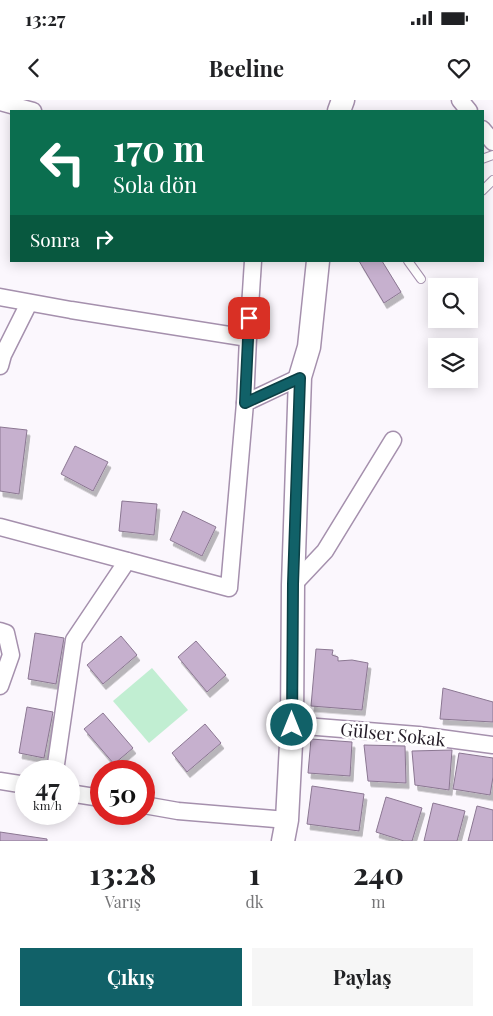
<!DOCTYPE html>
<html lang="tr">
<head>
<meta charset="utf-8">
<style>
  :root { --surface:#fff; --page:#f6f6f6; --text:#202124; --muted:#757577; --accent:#116168 }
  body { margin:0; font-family:"Playfair Display",serif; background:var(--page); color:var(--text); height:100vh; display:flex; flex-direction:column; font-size:19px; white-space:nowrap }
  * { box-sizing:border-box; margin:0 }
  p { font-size:16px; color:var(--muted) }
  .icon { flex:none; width:28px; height:28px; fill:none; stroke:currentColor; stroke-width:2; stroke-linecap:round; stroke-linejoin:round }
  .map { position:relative; height:741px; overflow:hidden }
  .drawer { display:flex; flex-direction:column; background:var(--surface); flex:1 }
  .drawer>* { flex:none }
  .guide { position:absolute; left:10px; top:10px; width:474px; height:152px; border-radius:0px; box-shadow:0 2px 12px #0003; background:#0b6e4f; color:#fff; overflow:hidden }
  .tools { position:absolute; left:428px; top:178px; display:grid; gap:10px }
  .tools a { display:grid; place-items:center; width:50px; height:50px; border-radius:0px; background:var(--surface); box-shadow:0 2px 12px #0003; font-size:25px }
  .speed { position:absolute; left:15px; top:660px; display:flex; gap:10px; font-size:25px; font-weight:700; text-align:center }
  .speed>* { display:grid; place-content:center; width:65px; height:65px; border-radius:50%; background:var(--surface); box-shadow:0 2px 12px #0003; line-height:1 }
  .speed small { font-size:12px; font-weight:400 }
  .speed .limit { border:8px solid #d22; background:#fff; color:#111 }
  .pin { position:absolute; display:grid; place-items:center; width:42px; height:42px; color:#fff; margin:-21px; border-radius:10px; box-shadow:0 2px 8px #0006 }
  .me { position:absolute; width:55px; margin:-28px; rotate:0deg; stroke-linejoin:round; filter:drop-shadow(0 0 4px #0008) }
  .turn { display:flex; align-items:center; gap:18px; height:105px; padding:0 20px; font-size:22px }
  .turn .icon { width:65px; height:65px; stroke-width:2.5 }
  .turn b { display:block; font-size:35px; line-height:42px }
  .then { display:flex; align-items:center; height:48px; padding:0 20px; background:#0003; gap:10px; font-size:19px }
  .eta { display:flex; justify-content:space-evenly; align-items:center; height:85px; text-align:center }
  .eta b { font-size:30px; font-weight:700; line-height:35px }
  .action { display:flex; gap:10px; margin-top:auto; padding:10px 20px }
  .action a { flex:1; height:58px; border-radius:0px; background:var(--accent); color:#fff; font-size:20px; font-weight:700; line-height:58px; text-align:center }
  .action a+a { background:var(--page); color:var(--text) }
  .status { display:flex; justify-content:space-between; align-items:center; height:35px; padding:0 25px; background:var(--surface); direction:ltr }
  .status svg { height:14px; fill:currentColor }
  header { display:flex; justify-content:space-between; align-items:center; height:65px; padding:0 20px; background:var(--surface); font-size:22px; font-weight:700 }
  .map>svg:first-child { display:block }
</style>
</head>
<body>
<div class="status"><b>13:27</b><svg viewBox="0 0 49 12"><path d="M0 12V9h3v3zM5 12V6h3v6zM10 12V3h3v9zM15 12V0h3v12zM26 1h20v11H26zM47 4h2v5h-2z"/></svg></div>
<header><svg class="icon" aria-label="back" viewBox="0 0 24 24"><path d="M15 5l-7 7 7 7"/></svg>Beeline<svg class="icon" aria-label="heart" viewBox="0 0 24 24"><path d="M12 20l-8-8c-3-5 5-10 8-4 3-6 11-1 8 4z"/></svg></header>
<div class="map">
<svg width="493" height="741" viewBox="0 0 493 741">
  <defs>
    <filter id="shadow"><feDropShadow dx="3" dy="5.5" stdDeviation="0" flood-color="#0004"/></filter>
  </defs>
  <rect width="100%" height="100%" fill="#fbf7fd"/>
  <path fill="#c1eed2" d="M152,568L188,610L149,643L113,601Z"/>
  <g fill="#c6b0ce" stroke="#8b7792" filter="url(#shadow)">
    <path d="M359,161H382L401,192L384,203Z"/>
    <path d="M0,327L27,330L19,394L0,391Z"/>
    <path d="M75,346L108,362L93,391L61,374Z"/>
    <path d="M122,401L157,404L154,435L119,431Z"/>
    <path d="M183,411L216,427L202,456L170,440Z"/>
    <path d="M35,533L64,538L56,584L28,579Z"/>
    <path d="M121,536L137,555L103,584L87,565Z"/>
    <path d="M196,541L226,575L207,592L178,557Z"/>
    <path d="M316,549L333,550L332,555L338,557V561L352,560L368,563L362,610L311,606Z"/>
    <path d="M443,588L493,602V622L440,619Z"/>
    <path d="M27,607L53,612L44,658L19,653Z"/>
    <path d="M103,613L133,648L114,664L84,629Z"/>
    <path d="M205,624L221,643L187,672L172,653Z"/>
    <path d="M311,639L352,642L350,676L308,673Z"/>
    <path d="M364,645L405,646L406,683L368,681Z"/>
    <path d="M452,650L449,690L415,685L412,651Z"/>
    <path d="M459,653L493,658V677L490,695L453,689Z"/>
    <path d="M312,686L364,694L359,731L307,724Z"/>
    <path d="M386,697L422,708L412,741H404L376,732Z"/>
    <path d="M433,703L465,711L457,741H424Z"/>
    <path d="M477,706L493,710V741H468Z"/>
    <path d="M0,732L47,739V741H0Z"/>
  </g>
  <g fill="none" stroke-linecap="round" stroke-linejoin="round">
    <g stroke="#a590ad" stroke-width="10">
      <g id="lane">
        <path d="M482,59L493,55"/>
        <path d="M482,91L493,80"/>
        <path d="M408,161L421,179"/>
      </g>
    </g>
    <g stroke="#a590ad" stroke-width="19">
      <g id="street">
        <path d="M460,0L469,11"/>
        <path d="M0,2L33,11"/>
        <path d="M482,29L493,42"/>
        <path d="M0,197L71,210L248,238L245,303"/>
        <path d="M248,238L253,161"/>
        <path d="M0,266L3,255L29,203"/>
        <path d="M0,427L229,488L245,303L300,277"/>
        <path d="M293,485L325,451L393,340"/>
        <path d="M0,531L6,533L11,555L0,586"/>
        <path d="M292,625L418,635L493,645"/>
        <path d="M55,671L74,540L127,461"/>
        <path d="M0,681L26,685"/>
        <path d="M69,693L101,698"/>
        <path d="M144,705L178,711L287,720"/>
      </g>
    </g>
    <g stroke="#a590ad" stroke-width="25">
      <g id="secondary">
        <path d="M339,11L343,0"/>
        <path d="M283,741L287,720L292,625L293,485L300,277L309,247L318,161"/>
      </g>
    </g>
    <use href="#lane" stroke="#fff" stroke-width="8"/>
    <use href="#street" stroke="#fff" stroke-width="16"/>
    <use href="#secondary" stroke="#fff" stroke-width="22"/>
  </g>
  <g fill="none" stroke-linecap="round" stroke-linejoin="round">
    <g stroke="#0b3f44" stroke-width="12">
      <path id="route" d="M249,218L245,303L300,278L293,484L292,625"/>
    </g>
    <use href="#route" stroke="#116168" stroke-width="9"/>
  </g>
  <g text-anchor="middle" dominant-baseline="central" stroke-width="5" stroke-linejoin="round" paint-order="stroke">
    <g font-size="18" fill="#241c27" stroke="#fff">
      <text transform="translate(393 634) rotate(6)">Gülser Sokak</text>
    </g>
  </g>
</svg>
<div class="tools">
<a><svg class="icon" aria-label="search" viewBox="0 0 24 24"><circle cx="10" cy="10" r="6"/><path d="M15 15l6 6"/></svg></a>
<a><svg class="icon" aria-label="layers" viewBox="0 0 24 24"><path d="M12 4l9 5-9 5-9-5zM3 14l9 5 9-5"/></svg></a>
</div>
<div class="speed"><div>47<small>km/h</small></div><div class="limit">50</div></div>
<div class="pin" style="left:249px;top:218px;background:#d93025"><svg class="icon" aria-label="arrive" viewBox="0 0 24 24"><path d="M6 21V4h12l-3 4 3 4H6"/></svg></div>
<svg class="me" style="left:292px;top:625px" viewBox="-20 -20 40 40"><circle r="17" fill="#116168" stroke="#fff" stroke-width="3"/><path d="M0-11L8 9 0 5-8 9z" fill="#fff"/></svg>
<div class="guide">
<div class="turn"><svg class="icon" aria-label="left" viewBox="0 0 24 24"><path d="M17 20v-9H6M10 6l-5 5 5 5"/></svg><div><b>170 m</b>Sola dön</div></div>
<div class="then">Sonra<svg class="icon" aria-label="right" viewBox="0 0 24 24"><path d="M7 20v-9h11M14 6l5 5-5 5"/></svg></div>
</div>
</div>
<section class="drawer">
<div class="eta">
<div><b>13:28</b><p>Varış</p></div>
<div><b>1</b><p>dk</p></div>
<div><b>240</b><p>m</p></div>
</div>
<div class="action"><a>Çıkış</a><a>Paylaş</a></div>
</section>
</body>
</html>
